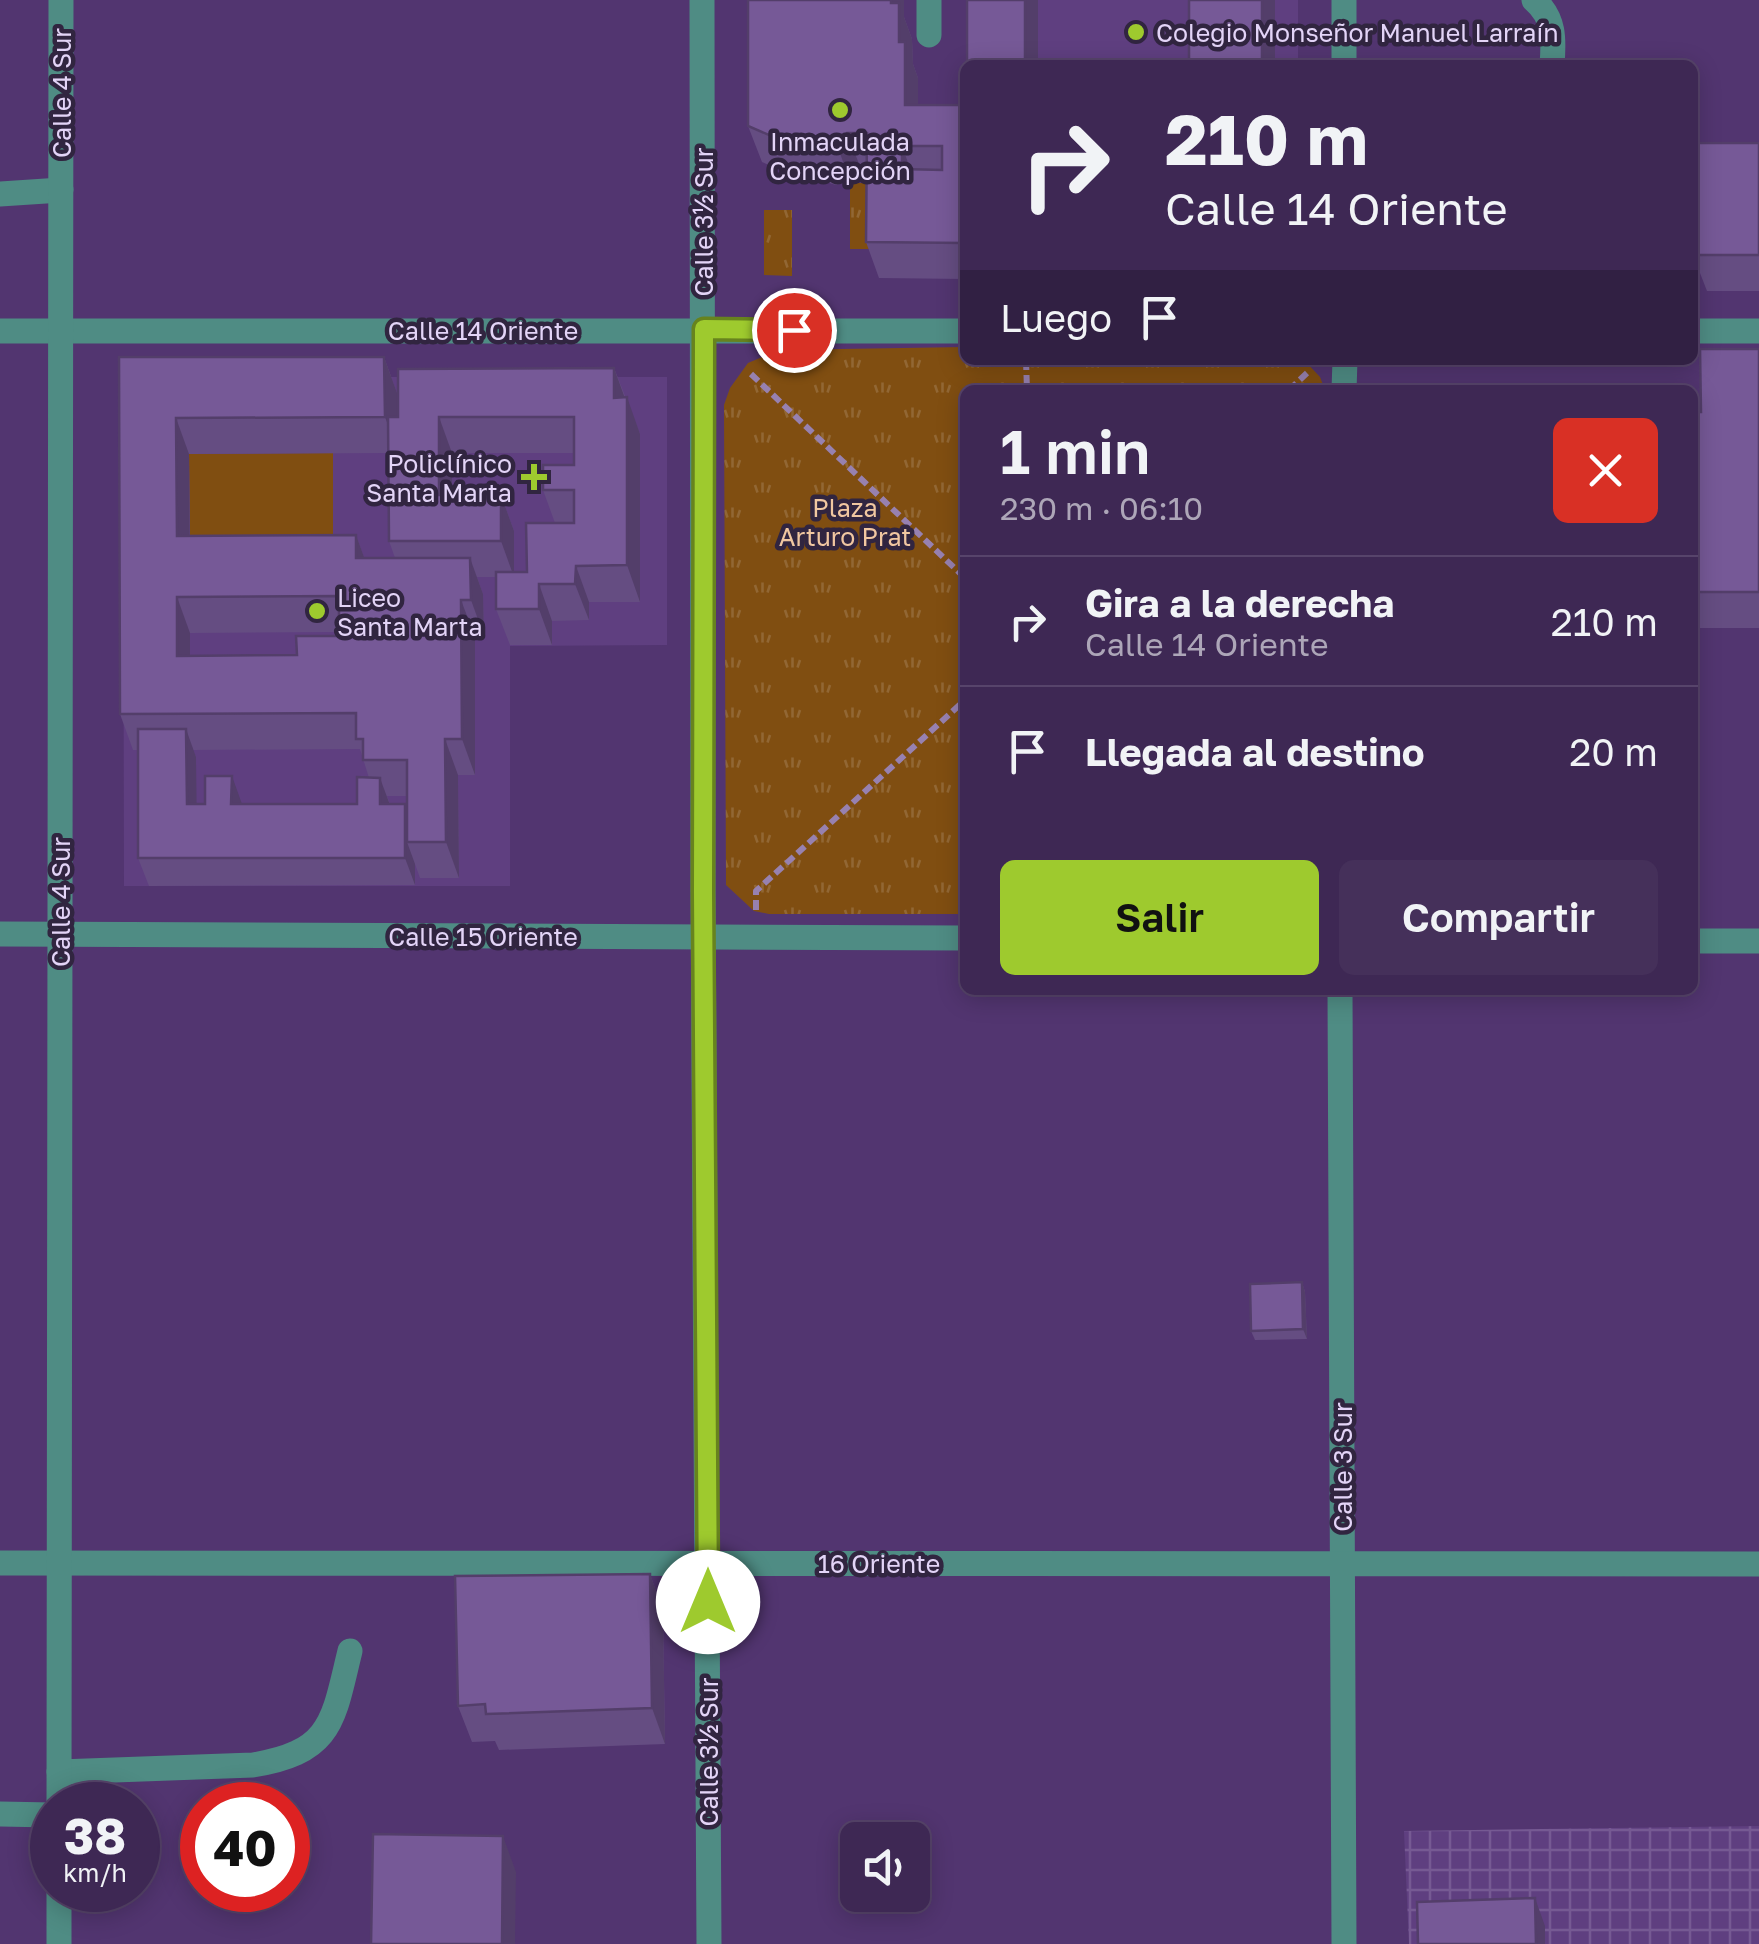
<!DOCTYPE html>
<html lang="es">
<head>
<meta charset="utf-8">
<style>
  :root { --surface:#3e2854; --page:#45305a; --text:#f1f3f6; --muted:#ada6b8; --line:#57446b; --accent:#9eca2e }
  body { margin:0; font-family:"Golos Text",sans-serif; background:var(--page); color:var(--text); height:100vh; display:flex; flex-direction:column; font-size:38px; white-space:nowrap }
  * { box-sizing:border-box; margin:0 }
  p { font-size:32px; color:var(--muted) }
  .icon { flex:none; width:55px; height:55px; fill:none; stroke:currentColor; stroke-width:2; stroke-linecap:round; stroke-linejoin:round }
  .map { position:relative; flex:1; overflow:hidden }
  .sheet { position:absolute; left:960px; top:385px; width:738px; height:610px; display:flex; flex-direction:column; background:var(--surface); border-radius:15px; box-shadow:0 5px 25px #0003,0 0 0 2px var(--line) }
  .sheet>* { flex:none }
  .hud { position:absolute; left:960px; top:60px; width:738px; height:305px; border-radius:15px; box-shadow:0 5px 25px #0003,0 0 0 2px var(--line); background:#3e2854; color:var(--text); overflow:hidden }
  .tools { position:absolute; left:840px; top:1822px; display:grid; gap:20px }
  .tools a { display:grid; place-items:center; width:90px; height:90px; border-radius:15px; background:var(--surface); box-shadow:0 5px 25px #0003,0 0 0 2px var(--line); font-size:50px }
  .speed { position:absolute; left:30px; top:1782px; display:flex; gap:20px; font-size:50px; font-weight:700; text-align:center }
  .speed>* { display:grid; place-content:center; width:130px; height:130px; border-radius:50%; background:var(--surface); box-shadow:0 5px 25px #0003,0 0 0 2px var(--line); line-height:1 }
  .speed small { font-size:25px; font-weight:400 }
  .speed .limit { border:15px solid #d22; background:#fff; color:#111 }
  .pin { position:absolute; display:grid; place-items:center; width:85px; height:85px; color:#fff; margin:-42px; border:5px solid #fff; border-radius:50%; box-shadow:0 2px 10px #0007 }
  .me { position:absolute; width:110px; margin:-55px; rotate:0deg; stroke-linejoin:round; filter:drop-shadow(0 0 8px #0008) }
  .turn { display:flex; align-items:center; gap:35px; height:210px; padding:0 40px; font-size:45px }
  .turn .icon { width:130px; height:130px; stroke-width:2.5 }
  .turn b { display:block; font-size:70px; line-height:85px }
  .then { display:flex; align-items:center; height:95px; padding:0 40px; background:#0003; gap:20px; font-size:38px }
  .round { display:grid; place-items:center; flex:none; width:105px; height:105px; border-radius:15px; background:var(--page) }
  .headline { display:flex; align-items:center; justify-content:space-between; height:170px; padding:0 40px }
  h1 { font-size:60px; font-weight:600; line-height:75px }
  .button { display:flex; gap:20px; margin-top:auto; padding:20px 40px }
  .button a { flex:1; height:115px; border-radius:15px; background:var(--accent); color:#111; font-size:40px; font-weight:600; line-height:115px; text-align:center }
  .button a+a { background:var(--page); color:var(--text) }
  ul { padding:0; list-style:none }
  li { display:flex; align-items:center; gap:30px; height:130px; padding:0 40px; border-top:2px solid var(--line) }
  li div { flex:1 }
  li b { display:block; font-size:38px }
  li em { font-style:normal }
  .map>svg:first-child { display:block }
</style>
</head>
<body>
<div class="map">
<svg width="1759" height="1944" viewBox="0 0 1759 1944">
  <defs>
    <pattern id="industrial-grid" width="8" height="8" patternUnits="userSpaceOnUse" patternTransform="scale(2.5)"><rect width="8" height="8" fill="#5f3f80"/><path d="M0 4h8M4 0v8" fill="none" stroke="#765a93"/></pattern>
    <pattern id="grass-tufts" width="24" height="20" patternUnits="userSpaceOnUse" patternTransform="scale(2.5)"><rect width="24" height="20" fill="#804e11"/><path d="M3 7l-1-3M5 7V3M7 7l1-3M15 17l-1-3M17 17v-4M19 17l1-3" fill="none" stroke="#926734"/></pattern>
  </defs>
  <rect width="100%" height="100%" fill="#523570"/>
  <g fill="#5f3f80">
    <rect x="973" y="0" width="325" height="65"/>
    <path d="M123,377H667V645L510,646V886H124Z"/>
  </g>
  <path fill="url(#industrial-grid)" d="M1759,1826V1944H1409L1404,1831Z"/>
  <g fill="url(#grass-tufts)">
    <path d="M850,183H878L877,249H850Z"/>
    <path d="M764,210H792V276L764,275Z"/>
    <path d="M965,347V360H1304L1320,377L1325,390H965V914H769L754,911L726,885L724,405L730,388L748,363L779,350Z"/>
  </g>
  <path fill="#804e11" d="M333,453V571H190L189,454Z"/>
  <g fill="none" stroke-linecap="round" stroke-linejoin="round">
    <g stroke="#9781b0" stroke-width="6" stroke-dasharray="10 5" stroke-linecap="butt">
      <path d="M1026,360L1027,390"/>
      <path d="M751,374L965,578"/>
      <path d="M1289,390L1307,373"/>
      <path d="M965,631V650"/>
      <path d="M756,910V891L965,700"/>
    </g>
    <g stroke="#4f8c84" stroke-width="25">
      <path d="M702,0L703,891L709,1944"/>
      <path d="M1534,0C1555,18 1554,40 1552,65"/>
      <path d="M929,35V0"/>
      <path d="M1344,65V0"/>
      <path d="M0,194L61,190"/>
      <path d="M0,331H965"/>
      <path d="M1692,331H1759"/>
      <path d="M1344,390L1345,360"/>
      <path d="M0,934L965,938"/>
      <path d="M1692,941H1759"/>
      <path d="M1340,990L1344,1944"/>
      <path d="M0,1563L1759,1564"/>
      <path d="M59,1772L253,1765C333,1752 333,1720 350,1651"/>
      <path d="M59,1805L61,0"/>
      <path d="M0,1814L52,1815"/>
      <path d="M59,1944V1890"/>
    </g>
  </g>
  <g fill="#654d82" fill-rule="evenodd">
    <path d="M904,17L912,39L913,64L918,78V105H961L965,93V279L879,278L866,242V169H861L850,181L836,185L823,181L815,174H789L762,162L748,126Z"/>
    <path d="M1759,143V291H1707L1693,255Z"/>
    <path d="M1759,349V628H1692V412H1701Z"/>
    <path d="M119,357H384L397,393L614,368L640,434V602H589V620L552,621V645H510L496,609V577H477L483,594L484,636L475,637V775H458L459,878H420L415,864V885L149,886L138,858V750H133L120,714ZM388,453L389,541L395,558H364L356,535L190,536L189,454ZM452,453H574V465L543,490L555,523L527,572H514V531L501,495H452ZM339,632V636L297,655L190,656V633ZM360,749L369,778L357,804H196V757L193,750ZM387,796H407V810L405,804H390Z"/>
    <path d="M1302,1282L1305,1292L1307,1339L1255,1340L1251,1331Z"/>
    <path d="M650,1574L663,1611L665,1744L499,1750L495,1741L472,1742L458,1706Z"/>
  </g>
  <g fill="#533e6a">
    <path d="M891,0H904V17L912,39L913,64L918,78V141L905,105Z"/>
    <rect x="1025" y="0" width="13" height="65"/>
    <rect x="1262" y="0" width="13" height="65"/>
    <path d="M847,133L861,169L850,181L837,145Z"/>
    <path d="M902,146L915,182L902,169Z"/>
    <path d="M384,357L397,393L398,453L385,417Z"/>
    <path d="M614,368L627,404V397L640,434V602L627,565L614,398Z"/>
    <path d="M439,417L452,453V531L439,495Z"/>
    <path d="M176,418L189,454L190,572L177,536Z"/>
    <path d="M501,495L514,531V577L501,541Z"/>
    <path d="M356,535L369,571L356,558Z"/>
    <path d="M470,558L483,594L484,636L471,600Z"/>
    <path d="M576,566L589,602V620L575,584Z"/>
    <path d="M539,584L552,621V645L539,609Z"/>
    <path d="M177,597L190,633V692L177,656Z"/>
    <path d="M461,600L475,637V775L462,739Z"/>
    <path d="M186,729L196,757L197,832L187,804Z"/>
    <path d="M445,739L458,775L459,878L446,842Z"/>
    <path d="M232,776L242,804H231Z"/>
    <path d="M380,778L390,805L380,804Z"/>
    <path d="M405,804L415,831L407,842L415,864V885L405,858Z"/>
    <path d="M1302,1282L1305,1292L1307,1339L1303,1329Z"/>
    <path d="M650,1574L663,1611L665,1744L652,1708Z"/>
    <path d="M503,1836L516,1872L515,1944H502Z"/>
    <path d="M1535,1898L1545,1926V1944H1536Z"/>
  </g>
  <g fill="#765997" stroke="#533e6a" stroke-width="2.5" fill-rule="evenodd">
    <path d="M748,0H891V3H899V42H905V105H961V93H965V243L866,242L867,133H847L837,145L823,149L810,145L802,137L776,138L748,126ZM902,146H942V170L902,169Z"/>
    <rect x="967" y="0" width="58" height="65"/>
    <rect x="1189" y="0" width="73" height="65"/>
    <path d="M1694,143H1759V255H1693Z"/>
    <path d="M1700,349H1759V592H1692V412H1701Z"/>
    <path d="M119,357H384L385,417L176,418L177,536L356,535V558H470L471,600H461L462,739H445L446,842H407V760H363V739H356V713L120,714ZM339,596V636H296L297,655L177,656V597Z"/>
    <path d="M614,368V398L627,397V565L576,566L575,584H539V609H496V572H527L526,523H574V490H543V465H574V417H439V495H501V541H389L388,417H398V369Z"/>
    <path d="M138,729H186L187,804H205V776H232L231,804H357V777L380,778V804H405V858H138Z"/>
    <path d="M1302,1282L1303,1329L1251,1331L1250,1284Z"/>
    <path d="M650,1574L652,1708L486,1714L485,1704L458,1706L455,1576Z"/>
    <path d="M373,1834L503,1836L502,1944H371Z"/>
    <path d="M1535,1898L1536,1944H1418L1417,1902Z"/>
  </g>
  <g fill="none" stroke-linecap="round" stroke-linejoin="round">
    <g stroke="#67831e" stroke-width="25">
      <path id="route" d="M708,1602L703,892L704,329L794,330"/>
    </g>
    <use href="#route" stroke="#9eca2e" stroke-width="18"/>
  </g>
  <g fill="#9eca2e" stroke="#312540" stroke-width="4">
    <circle cx="1136" cy="32" r="10"/>
    <circle cx="840" cy="110" r="10"/>
    <path d="M529 462h10v10h10v10h-10v10h-10v-10h-10v-10h10z"/>
    <circle cx="317" cy="611" r="10"/>
  </g>
  <g text-anchor="middle" dominant-baseline="central" stroke-width="9" stroke-linejoin="round" paint-order="stroke">
    <g font-size="25" fill="#e3d4f7" stroke="#312540" text-anchor="start">
      <text x="1156" y="32">Colegio Monseñor Manuel Larraín</text>
      <text x="840" y="141" text-anchor="middle">Inmaculada<tspan x="840" dy="29">Concepción</tspan></text>
      <text x="512" y="463" text-anchor="end">Policlínico<tspan x="512" dy="29">Santa Marta</tspan></text>
      <text x="337" y="597">Liceo<tspan x="337" dy="29">Santa Marta</tspan></text>
    </g>
    <g font-size="25" fill="#e3d4f7" stroke="#312540">
      <text transform="translate(61 93) rotate(-90)">Calle 4 Sur</text>
      <text transform="translate(703 222) rotate(-90)">Calle 3½ Sur</text>
      <text x="483" y="330">Calle 14 Oriente</text>
      <text transform="translate(60 902) rotate(-90)">Calle 4 Sur</text>
      <text x="483" y="936">Calle 15 Oriente</text>
      <text transform="translate(1342 1467) rotate(-90)">Calle 3 Sur</text>
      <text x="879" y="1563">16 Oriente</text>
      <text transform="translate(708 1752) rotate(-90)">Calle 3½ Sur</text>
    </g>
    <g font-size="25" fill="#f1c7a1" stroke="#312540">
      <text x="845" y="507">Plaza<tspan x="845" dy="29">Arturo Prat</tspan></text>
    </g>
  </g>
</svg>
<div class="tools">
<a><svg class="icon" aria-label="sound" viewBox="0 0 24 24"><path d="M4 9h4l5-4v14l-5-4H4zM17 9q2 3 0 6"/></svg></a>
</div>
<div class="speed"><div>38<small>km/h</small></div><div class="limit">40</div></div>
<div class="pin" style="left:794px;top:330px;background:#d93025"><svg class="icon" aria-label="arrive" viewBox="0 0 24 24"><path d="M6 21V4h12l-3 4 3 4H6"/></svg></div>
<svg class="me" style="left:708px;top:1602px" viewBox="-20 -20 40 40"><circle r="19" fill="#fff"/><path d="M0-13L10 11 0 6-10 11z" fill="#9eca2e"/></svg>
<div class="hud">
<div class="turn"><svg class="icon" aria-label="right" viewBox="0 0 24 24"><path d="M7 20v-9h11M14 6l5 5-5 5"/></svg><div><b>210 m</b>Calle 14 Oriente</div></div>
<div class="then">Luego<svg class="icon" aria-label="arrive" viewBox="0 0 24 24"><path d="M6 21V4h12l-3 4 3 4H6"/></svg></div>
</div>
<section class="sheet">
<div class="headline"><div><h1>1 min</h1><p>230 m · 06:10</p></div><a class="round" style="background:#d93025;color:#fff"><svg class="icon" aria-label="close" viewBox="0 0 24 24"><path d="M6 6l12 12M18 6L6 18"/></svg></a></div>
<ul>
<li><svg class="icon" aria-label="right" viewBox="0 0 24 24"><path d="M7 20v-9h11M14 6l5 5-5 5"/></svg><div><b>Gira a la derecha</b><p>Calle 14 Oriente</p></div><em>210 m</em></li>
<li><svg class="icon" aria-label="arrive" viewBox="0 0 24 24"><path d="M6 21V4h12l-3 4 3 4H6"/></svg><div><b>Llegada al destino</b></div><em>20 m</em></li>
</ul>
<div class="button"><a>Salir</a><a>Compartir</a></div>
</section>
</div>
</body>
</html>
